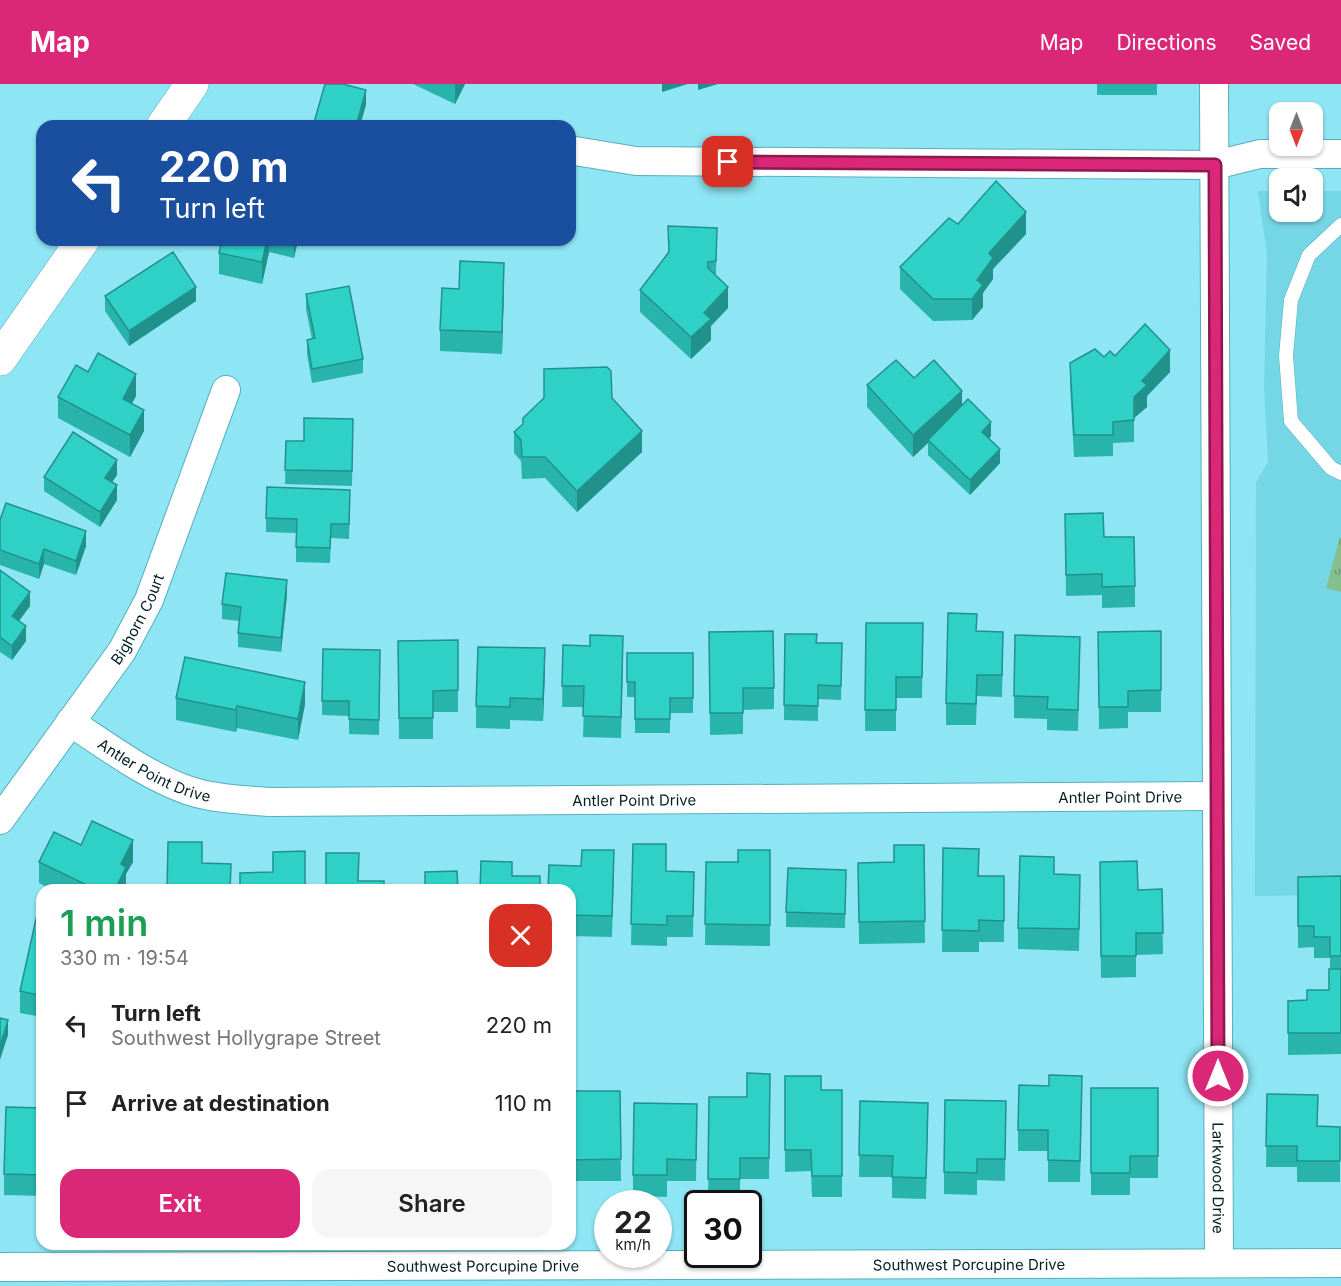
<!DOCTYPE html>
<html lang="en">
<head>
<meta charset="utf-8">
<style>
  :root { --surface:#fff; --page:#f6f6f6; --text:#222; --muted:#767676; --accent:#db2777 }
  body { margin:0; font-family:Inter,sans-serif; background:var(--page); color:var(--text); height:100vh; display:flex; flex-direction:column; font-size:22px; white-space:nowrap }
  * { box-sizing:border-box; margin:0 }
  p { font-size:20px; color:var(--muted) }
  .icon { flex:none; width:33px; height:33px; fill:none; stroke:currentColor; stroke-width:2; stroke-linecap:round; stroke-linejoin:round }
  .map { position:relative; flex:1; overflow:hidden }
  .details { position:absolute; left:36px; top:800px; width:540px; height:366px; display:flex; flex-direction:column; background:var(--surface); border-radius:18px; box-shadow:0 2px 4px #0004 }
  .details>* { flex:none }
  .top-card { position:absolute; left:36px; top:36px; width:540px; height:126px; border-radius:18px; box-shadow:0 2px 4px #0004; background:#1a4fa0; color:#fff; overflow:hidden }
  .needle { width:39px; rotate:180deg }
  .fabs { position:absolute; left:1269px; top:18px; display:grid; gap:12px }
  .fabs a { display:grid; place-items:center; width:54px; height:54px; border-radius:12px; background:var(--surface); box-shadow:0 2px 4px #0004; font-size:30px }
  .speed { position:absolute; left:594px; top:1106px; display:flex; gap:12px; font-size:30px; font-weight:700; text-align:center }
  .speed>* { display:grid; place-content:center; width:78px; height:78px; border-radius:50%; background:var(--surface); box-shadow:0 2px 4px #0004; line-height:1 }
  .speed small { font-size:15px; font-weight:400 }
  .speed .limit { border:3px solid #111; border-radius:9px; background:#fff; color:#111 }
  .pin { position:absolute; display:grid; place-items:center; width:51px; height:51px; color:#fff; margin:-26px; border-radius:12px; box-shadow:0 3px 9px #0006 }
  .me { position:absolute; width:66px; margin:-33px; rotate:0deg; stroke-linejoin:round; filter:drop-shadow(0 0 4px #0008) }
  .turn { display:flex; align-items:center; gap:21px; height:126px; padding:0 24px; font-size:27px }
  .turn .icon { width:78px; height:78px; stroke-width:2.5 }
  .turn b { display:block; font-size:42px; line-height:51px }
  .round { display:grid; place-items:center; flex:none; width:63px; height:63px; border-radius:18px; background:var(--page) }
  .head { display:flex; align-items:center; justify-content:space-between; height:102px; padding:0 24px }
  h1 { font-size:36px; font-weight:600; line-height:45px; color:#1e9e55 }
  .button { display:flex; gap:12px; margin-top:auto; padding:12px 24px }
  .button a { flex:1; height:69px; border-radius:18px; background:var(--accent); color:#fff; font-size:24px; font-weight:600; line-height:69px; text-align:center }
  .button a+a { background:var(--page); color:var(--text) }
  ul { padding:0; list-style:none }
  li { display:flex; align-items:center; gap:18px; height:78px; padding:0 24px }
  li div { flex:1 }
  li b { display:block; font-size:22px }
  li em { font-style:normal }
  header { display:flex; align-items:center; gap:36px; box-sizing:border-box; height:84px; padding:0 30px; background:var(--accent); color:#fff }
  header strong { font-size:28px }
  nav { display:flex; gap:33px; margin-inline-start:auto; font-size:21px }
  .map>svg:first-child { display:block }
</style>
</head>
<body>
<header>
<strong>Map</strong>
<nav><a>Map</a><a>Directions</a><a>Saved</a></nav>
</header>
<div class="map">
<svg width="1341" height="1202" viewBox="0 0 1341 1202">
  <defs>
    <pattern id="grass-tufts" width="24" height="20" patternUnits="userSpaceOnUse" patternTransform="scale(1.5)"><rect width="24" height="20" fill="#84bf8d"/><path d="M3 7l-1-3M5 7V3M7 7l1-3M15 17l-1-3M17 17v-4M19 17l1-3" fill="none" stroke="#6a9b73"/></pattern>
  </defs>
  <rect width="100%" height="100%" fill="#8ee5f3"/>
  <path fill="#75d6e6" d="M1258,107H1279L1280,128H1312L1313,107H1341V811L1255,812L1256,398L1268,378L1264,302L1267,170Z"/>
  <path fill="url(#grass-tufts)" d="M1340,453H1341V508L1326,504Z"/>
  <g fill="none" stroke-linecap="round" stroke-linejoin="round">
    <g stroke="#57afbc" stroke-width="15">
      <path id="service" d="M1341,141L1309,171L1291,216L1286,272L1291,337L1331,384L1341,389"/>
    </g>
    <g stroke="#57afbc" stroke-width="30">
      <g id="minor">
        <path id="s1" d="M1214,0L1219,1178"/>
        <path d="M575,67L636,77L1215,81L1260,70H1341"/>
        <path id="s2" d="M70,638C107,662 145,691 187,706C213,715 243,716 270,718L1217,712"/>
        <path id="s3" d="M0,736L122,567L149,516L226,306"/>
        <path id="s4" d="M0,1183L1341,1179"/>
      </g>
    </g>
    <g stroke="#57afbc" stroke-width="34">
      <g id="secondary">
        <path d="M163,42L192,0"/>
        <path d="M0,275L83,156"/>
      </g>
    </g>
    <use href="#service" stroke="#fff" stroke-width="14"/>
    <use href="#minor" stroke="#fff" stroke-width="28"/>
    <use href="#secondary" stroke="#fff" stroke-width="33"/>
  </g>
  <g fill="#28b4ab">
    <path d="M413,0H465L455,20Z"/>
    <rect x="1097" y="0" width="60" height="11"/>
    <path d="M958,140L1026,150L993,185V195L983,209V223L972,236L933,237L900,205V183Z"/>
    <path d="M668,142L717,144L716,192L728,224L711,242V256L691,275L640,228V206L668,169Z"/>
    <path d="M222,156H298L294,174L269,168L262,200L219,190V169Z"/>
    <path d="M504,200L502,270L440,267V246L459,205Z"/>
    <path d="M306,210L363,275V289L312,299L307,270V256L312,255L306,225Z"/>
    <path d="M105,212L196,217L129,262L105,227Z"/>
    <path d="M1115,272L1170,288L1147,312V323L1134,334V358L1113,359V372L1074,373L1070,301V279L1104,273Z"/>
    <path d="M544,285L612,314L642,368L577,428L545,394L522,395L521,377L514,369V348L523,340L544,315Z"/>
    <path d="M914,294L962,321L991,352L989,355L1000,379L970,411L928,371V359L913,373L867,323V301Z"/>
    <path d="M136,312L132,319L144,347L130,373L58,334V313Z"/>
    <path d="M353,335L352,402L285,400L286,357H304Z"/>
    <path d="M117,391L112,398L117,416L100,443L44,407V393Z"/>
    <path d="M350,420L349,455L331,454L330,479L296,478V449L266,448V434Z"/>
    <path d="M1065,430L1104,453L1135,502V523L1102,524V511L1066,512Z"/>
    <path d="M0,436L86,462L76,491L44,480L39,495L0,481Z"/>
    <path d="M0,486L30,522L19,537L26,557L12,576L0,568Z"/>
    <path d="M287,511L281,568L238,563V549L239,537L222,535V520Z"/>
    <path d="M866,539H923L922,614H896V647H865Z"/>
    <path d="M977,547L1003,569L1002,613L977,612L976,641H946V619Z"/>
    <path d="M1161,547V628H1128V644L1099,645L1098,548Z"/>
    <path d="M709,548L774,604V625L743,626V650L710,651Z"/>
    <path d="M785,550L817,559H842L841,616L818,615V637L784,636Z"/>
    <path d="M458,556V628H433V655H399L398,557Z"/>
    <path d="M563,561L623,574L621,654L583,653L584,623H562Z"/>
    <path d="M323,565L380,566L379,651L349,650V632L322,631Z"/>
    <path d="M627,569H693V629H670V649H635V613H627Z"/>
    <path d="M1080,574L1078,647L1047,646V635L1014,634V612Z"/>
    <path d="M545,586L543,637L510,636V645L476,644V622Z"/>
    <path d="M176,614L305,620L298,656L237,644L236,648L176,636Z"/>
    <path d="M633,760L666,787L694,788L693,853H667V862L631,861Z"/>
    <path d="M81,761L133,778L126,790V806H52L39,799V778Z"/>
    <path d="M924,761L925,859L859,860L858,779L894,778Z"/>
    <path d="M943,764L979,792H1004V858H979V868H942Z"/>
    <path d="M770,766V862L705,861L706,778H738Z"/>
    <path d="M1100,778L1138,806L1162,805L1163,870L1136,871V893L1101,894Z"/>
    <path d="M581,782L614,788L612,853L570,852V806Z"/>
    <path d="M1054,790L1080,812L1079,867L1018,865V844Z"/>
    <path d="M1341,792V970L1288,971V917L1307,916L1329,906L1330,885V874H1314V863L1298,864V793Z"/>
    <path d="M846,801L845,844L786,843V828Z"/>
    <path d="M42,817V933L20,929V907Z"/>
    <path d="M770,990L769,1095H740V1117L708,1116L709,1013H747Z"/>
    <path d="M785,992L821,1006H842V1113H812L811,1087L785,1088Z"/>
    <path d="M1091,1004H1158V1094H1130V1111H1091Z"/>
    <path d="M570,1007H620L621,1097H570Z"/>
    <path d="M1267,1010L1318,1042L1340,1043V1098H1297V1083H1266Z"/>
    <path d="M1082,1013L1080,1098H1048V1067H1018V1046Z"/>
    <path d="M860,1017L928,1040L926,1115L892,1114V1093H859Z"/>
    <path d="M1006,1017L1005,1097L977,1096V1111L944,1110V1088Z"/>
    <path d="M697,1020L696,1097H667V1113L633,1112V1091Z"/>
    <path d="M42,1024V1112L4,1111V1090Z"/>
  </g>
  <g fill="#21928b">
    <path d="M455,0H465L455,20Z"/>
    <path d="M662,0H688L662,8Z"/>
    <path d="M698,0H718L698,6Z"/>
    <path d="M366,6V21L360,42H356Z"/>
    <path d="M1026,128V150L993,185V195L983,209V223L972,236V215L977,196L989,169Z"/>
    <path d="M267,156H269V168L262,200V178Z"/>
    <path d="M294,156H298L294,174Z"/>
    <path d="M504,179V200L502,270V248Z"/>
    <path d="M196,203V217L129,262V247Z"/>
    <path d="M728,203V224L711,242V256L691,275V253L704,229Z"/>
    <path d="M1170,266V288L1147,312V323L1134,334V358V313L1142,297Z"/>
    <path d="M136,290V312L123,336V315Z"/>
    <path d="M962,307V328L928,356V359L913,373V351Z"/>
    <path d="M144,326V347L130,373V351Z"/>
    <path d="M991,338V352L982,362V348Z"/>
    <path d="M642,347V368L577,428V407Z"/>
    <path d="M1000,365V379L970,411V396Z"/>
    <path d="M117,376V391L105,408V394Z"/>
    <path d="M117,401V416L100,443V428Z"/>
    <path d="M86,447V462L76,491V477Z"/>
    <path d="M44,465V480L39,495V480Z"/>
    <path d="M287,496V511L281,568V554Z"/>
    <path d="M30,508V522L12,546V532Z"/>
    <path d="M26,542V557L12,576V562Z"/>
    <path d="M545,564V586L543,637V615Z"/>
    <path d="M305,598V620L298,656V635Z"/>
    <path d="M237,622V644L236,648V626Z"/>
    <path d="M133,756V778L126,790V806H115L121,780Z"/>
    <path d="M8,936V951L0,976V962Z"/>
  </g>
  <g fill="#2fd1c7" stroke="#21928b" stroke-width="1.5">
    <path d="M325,0H343L366,6L356,42H313Z"/>
    <path d="M996,97L1026,128L989,169L993,174L977,196L983,201L972,215H933L900,183L949,134L958,140Z"/>
    <path d="M668,142L717,144L716,177L708,178V184L728,203L704,229L711,235L691,253L640,206L669,168Z"/>
    <path d="M222,156H267L262,178L219,169Z"/>
    <path d="M173,168L196,203L129,247L105,212Z"/>
    <path d="M460,177L504,179L502,248L440,246L442,204L459,205Z"/>
    <path d="M349,202L363,275L312,285L307,256L315,254L306,210Z"/>
    <path d="M1145,240L1170,266L1142,297L1147,301L1134,313V336L1113,338V351H1074L1070,279L1095,265L1104,273L1110,267L1115,272Z"/>
    <path d="M98,269L136,290L123,315L144,326L130,351L58,313L76,281L88,288Z"/>
    <path d="M896,276L914,294L934,276L962,307L913,351L867,301Z"/>
    <path d="M607,283L611,287L612,314L642,347L577,407L545,373H522L521,356L514,348L523,340V334L544,314V285Z"/>
    <path d="M968,315L991,338L982,348L1000,365L970,396L928,356Z"/>
    <path d="M304,334L353,335L352,387L285,386L286,357H304Z"/>
    <path d="M73,348L117,376L105,394L117,401L100,428L44,393Z"/>
    <path d="M267,403L350,406L349,440H331L330,464L296,463L297,435L266,434Z"/>
    <path d="M6,419L86,447L76,477L44,465L39,480L0,466V436Z"/>
    <path d="M1103,429L1104,453H1134L1135,502L1102,503V490L1066,491L1065,430Z"/>
    <path d="M0,486L30,508L12,532L26,542L12,562L0,553Z"/>
    <path d="M226,489L287,496L281,554L238,549L241,523L222,520Z"/>
    <path d="M948,529L977,530L976,547L1003,548L1002,591H977L976,620L946,619Z"/>
    <path d="M866,539H923L922,593H896V626H865Z"/>
    <path d="M773,547L774,604H743V629H710L709,548Z"/>
    <path d="M1161,547V606L1128,607V623H1099L1098,548Z"/>
    <path d="M785,550H817L816,559H842L841,602L818,601V622L784,621Z"/>
    <path d="M590,551L623,552L621,633L583,632L584,602H562L563,561L590,562Z"/>
    <path d="M1015,551L1080,553L1078,626L1047,625L1048,613L1014,612Z"/>
    <path d="M458,556V606L433,607V634H399L398,557Z"/>
    <path d="M478,563L545,564L543,615L510,614V623L476,622Z"/>
    <path d="M323,565L380,566L379,636L349,635V617H322Z"/>
    <path d="M627,569H693V614H670V635H635V598H627Z"/>
    <path d="M185,573L305,598L298,635L237,622L236,626L176,614Z"/>
    <path d="M92,737L133,756L121,780L126,783L115,806H97L39,778L54,748L81,761Z"/>
    <path d="M168,758H202V779L231,780L230,806H167Z"/>
    <path d="M633,760H666V787L694,788L693,832H667V841L631,840Z"/>
    <path d="M894,761H924L925,837L859,838L858,779L894,778Z"/>
    <path d="M943,764L979,765L978,792H1004V837L979,836V847L942,846Z"/>
    <path d="M582,766H614L612,832L570,831V806H548L549,781L581,782Z"/>
    <path d="M738,766H770V841L705,840L706,778H738Z"/>
    <path d="M305,767V806H240V789L273,788V768Z"/>
    <path d="M326,769H359L358,797H384V806H326Z"/>
    <path d="M1020,772L1054,773V790L1080,791L1079,845L1018,844Z"/>
    <path d="M481,777L512,778V792H540V806H480Z"/>
    <path d="M1137,777L1138,806L1162,805L1163,849H1136V872H1101L1100,778Z"/>
    <path d="M788,784L846,786L845,830L786,828Z"/>
    <path d="M457,787L458,806H425V788Z"/>
    <path d="M1341,792V872H1330V853H1314V842H1298V793Z"/>
    <path d="M40,817H42V912L20,907Z"/>
    <path d="M1329,885H1341V949H1288V917L1307,916V906H1329Z"/>
    <path d="M0,934L8,936L0,962Z"/>
    <path d="M747,989L770,990L769,1074H740V1095H708L709,1013H747Z"/>
    <path d="M1049,991L1082,992L1080,1077L1048,1076V1046H1018L1019,1001L1049,1002Z"/>
    <path d="M785,992H821V1006H842V1092H812L811,1066H785Z"/>
    <path d="M1091,1004H1158V1072H1130V1089H1091Z"/>
    <path d="M570,1007H620L621,1075L570,1076Z"/>
    <path d="M1267,1010L1318,1011L1317,1042L1340,1043V1077H1297V1062H1266Z"/>
    <path d="M945,1016L1006,1017L1005,1075H977V1089L944,1088Z"/>
    <path d="M860,1017L928,1019L926,1094L892,1093L893,1072L859,1071Z"/>
    <path d="M634,1019L697,1020L696,1076L667,1075V1091H633Z"/>
    <path d="M6,1023L42,1024V1091L4,1090Z"/>
  </g>
  <g fill="none" stroke-linecap="round" stroke-linejoin="round">
    <g stroke="#8e194d" stroke-width="15">
      <path id="route" d="M728,78L1215,81L1218,992"/>
    </g>
    <use href="#route" stroke="#db2777" stroke-width="10"/>
  </g>
  <g text-anchor="middle" dominant-baseline="central" stroke-width="4.5" stroke-linejoin="round" paint-order="stroke">
    <g font-size="15" fill="#031f23" stroke="#e3fbff">
      <text stroke="none"><textPath href="#s3" startOffset="244">Bighorn Court</textPath></text>
      <text stroke="none"><textPath href="#s2" startOffset="98">Antler Point Drive</textPath></text>
      <text stroke="none"><textPath href="#s2" startOffset="1070">Antler Point Drive</textPath></text>
      <text stroke="none"><textPath href="#s2" startOffset="584">Antler Point Drive</textPath></text>
      <text stroke="none"><textPath href="#s1" startOffset="1094">Larkwood Drive</textPath></text>
      <text stroke="none"><textPath href="#s4" startOffset="969">Southwest Porcupine Drive</textPath></text>
      <text stroke="none"><textPath href="#s4" startOffset="483">Southwest Porcupine Drive</textPath></text>
    </g>
  </g>
</svg>
<div class="fabs">
<a><svg class="needle" viewBox="-14 -14 28 28"><path d="M0-13l5 13h-10z" fill="#e53935"/><path d="M0 13l5-13h-10z" fill="#767676"/></svg></a>
<a><svg class="icon" aria-label="sound" viewBox="0 0 24 24"><path d="M4 9h4l5-4v14l-5-4H4zM17 9q2 3 0 6"/></svg></a>
</div>
<div class="speed"><div>22<small>km/h</small></div><div class="limit">30</div></div>
<div class="pin" style="left:728px;top:78px;background:#d93025"><svg class="icon" aria-label="arrive" viewBox="0 0 24 24"><path d="M6 21V4h12l-3 4 3 4H6"/></svg></div>
<svg class="me" style="left:1218px;top:992px" viewBox="-20 -20 40 40"><circle r="17" fill="#db2777" stroke="#fff" stroke-width="3"/><path d="M0-11L8 9 0 5-8 9z" fill="#fff"/></svg>
<div class="top-card">
<div class="turn"><svg class="icon" aria-label="left" viewBox="0 0 24 24"><path d="M17 20v-9H6M10 6l-5 5 5 5"/></svg><div><b>220 m</b>Turn left</div></div>
</div>
<section class="details">
<div class="head"><div><h1>1 min</h1><p>330 m · 19:54</p></div><a class="round" style="background:#d93025;color:#fff"><svg class="icon" aria-label="close" viewBox="0 0 24 24"><path d="M6 6l12 12M18 6L6 18"/></svg></a></div>
<ul>
<li><svg class="icon" aria-label="left" viewBox="0 0 24 24"><path d="M17 20v-9H6M10 6l-5 5 5 5"/></svg><div><b>Turn left</b><p>Southwest Hollygrape Street</p></div><em>220 m</em></li>
<li><svg class="icon" aria-label="arrive" viewBox="0 0 24 24"><path d="M6 21V4h12l-3 4 3 4H6"/></svg><div><b>Arrive at destination</b></div><em>110 m</em></li>
</ul>
<div class="button"><a>Exit</a><a>Share</a></div>
</section>
</div>
</body>
</html>
